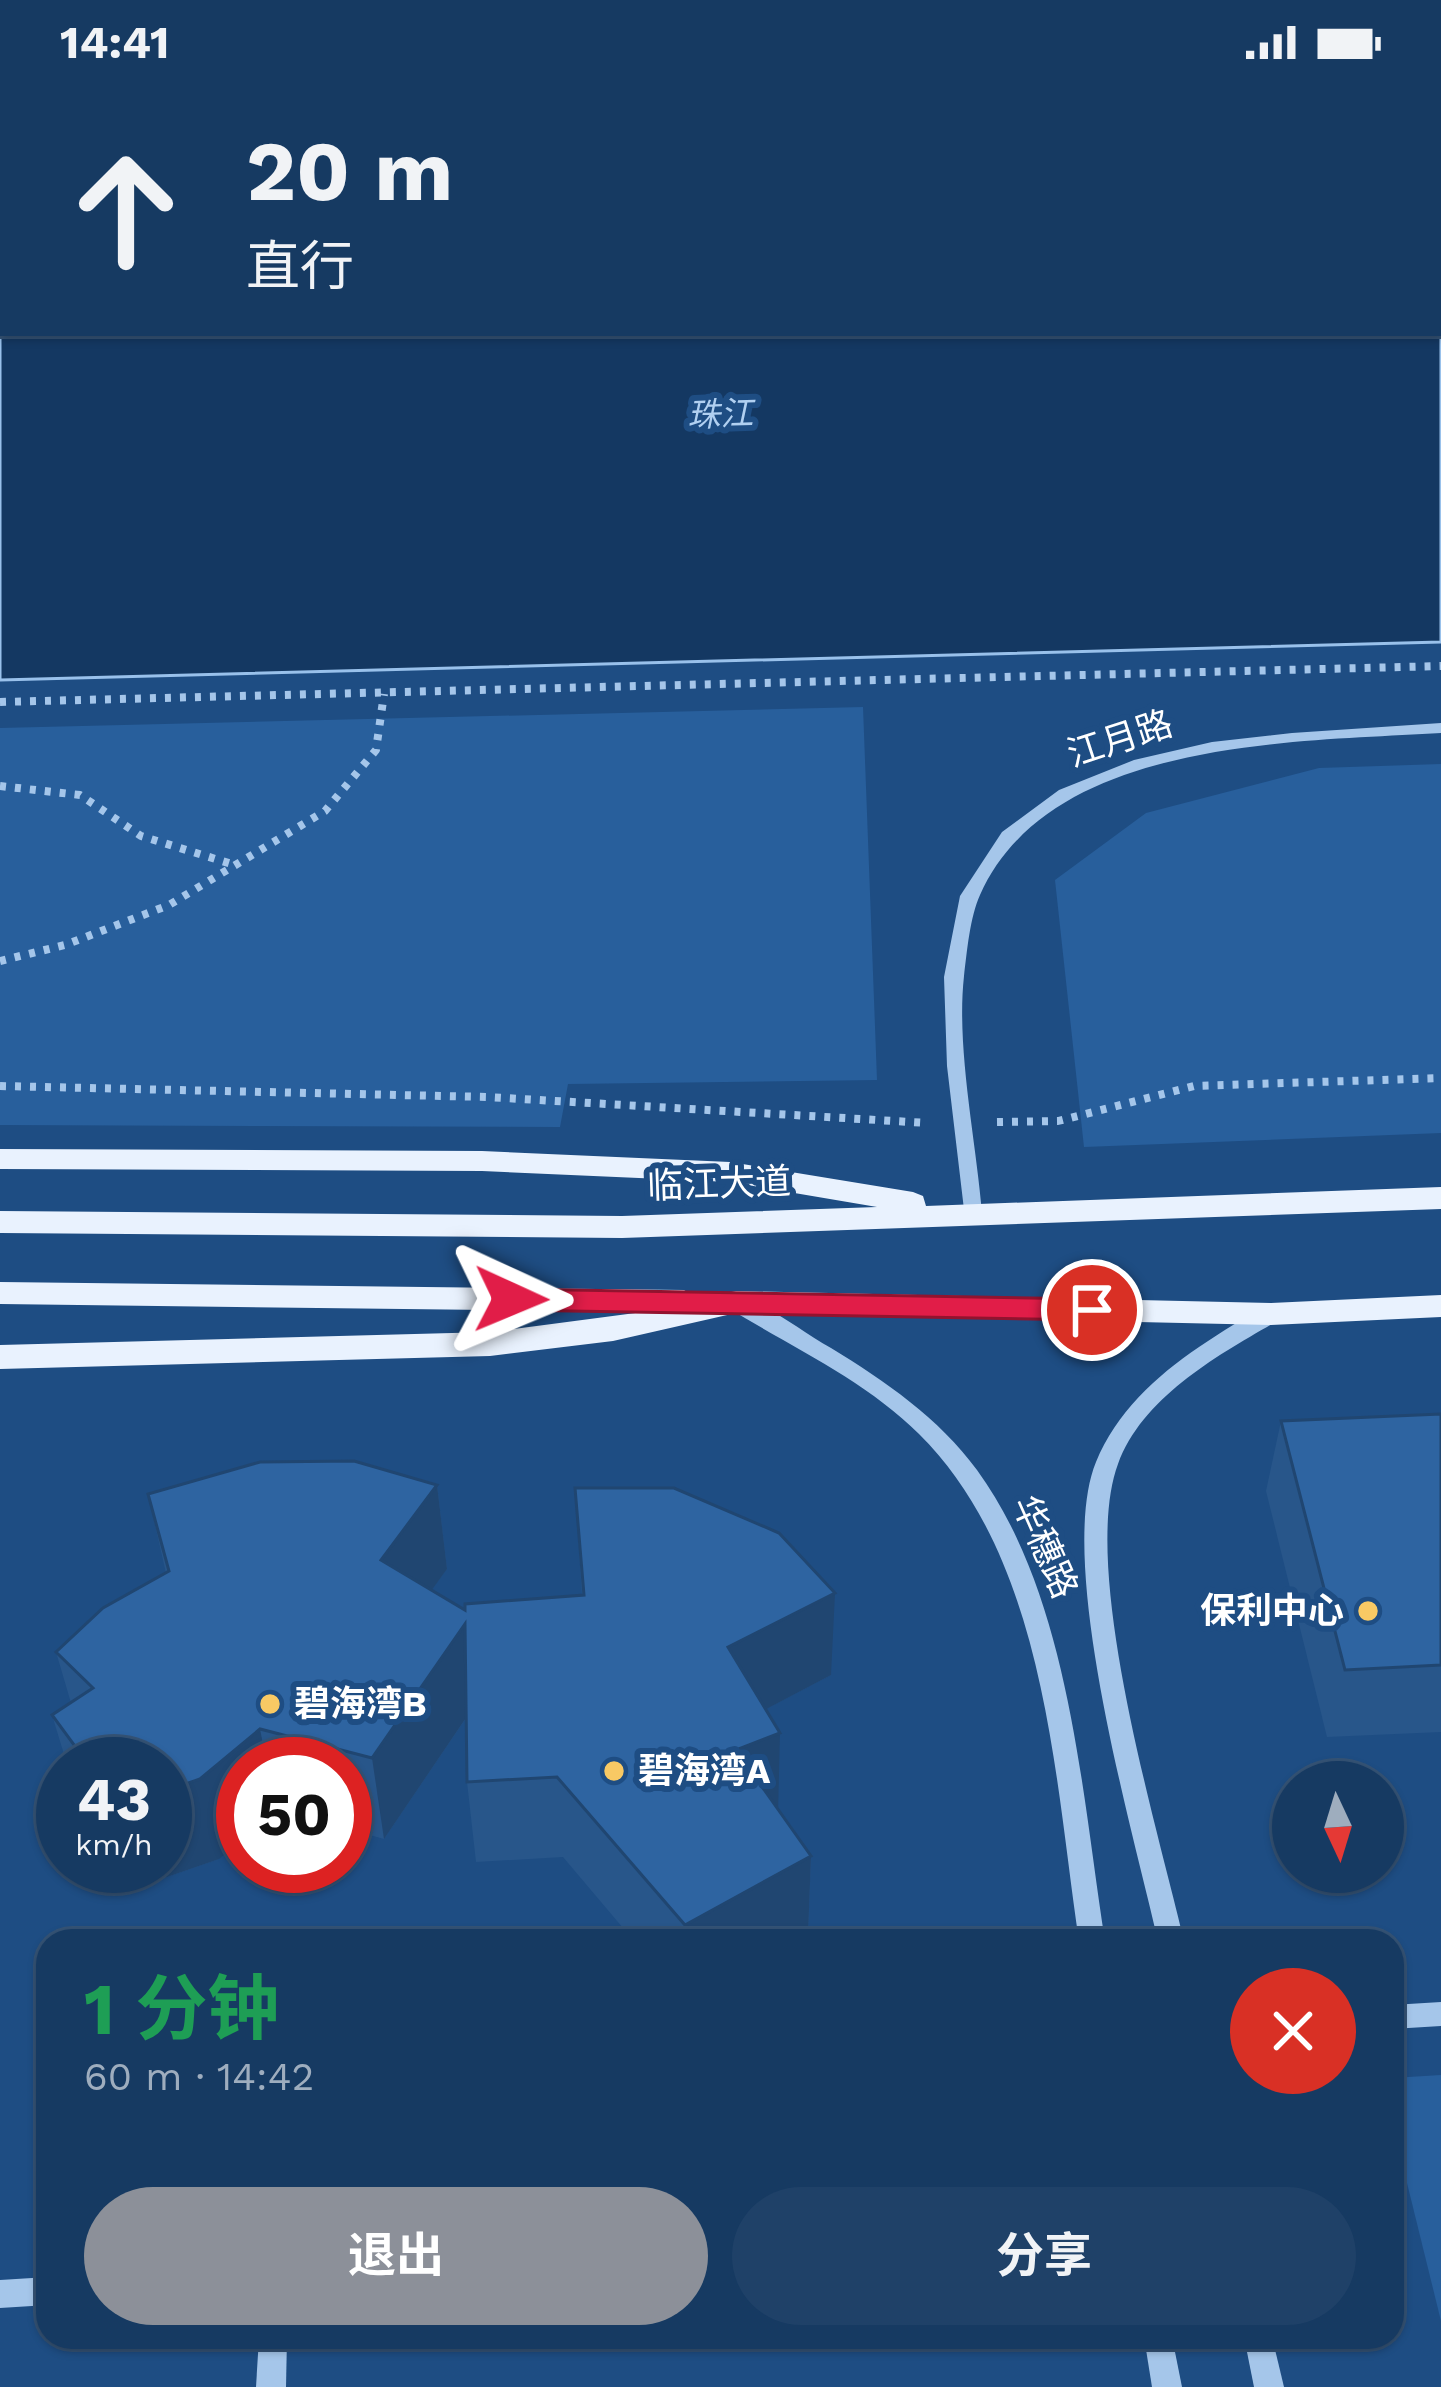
<!DOCTYPE html>
<html lang="zh">
<head>
<meta charset="utf-8">
<style>
  :root { --surface:#163a62; --page:#1f4168; --text:#f1f3f6; --muted:#9eadbe; --line:#355477; --accent:#8c9099 }
  body { margin:0; font-family:"Work Sans","Noto Sans SC",sans-serif; background:var(--page); color:var(--text); height:100vh; display:flex; flex-direction:column; font-size:45px; white-space:nowrap }
  * { box-sizing:border-box; margin:0 }
  p { font-size:39px; color:var(--muted) }
  .icon { flex:none; width:66px; height:66px; fill:none; stroke:currentColor; stroke-width:2; stroke-linecap:round; stroke-linejoin:round }
  .map { position:relative; flex:1; overflow:hidden }
  .details { position:absolute; left:36px; top:1845px; width:1368px; height:420px; display:flex; flex-direction:column; background:var(--surface); border-radius:36px; box-shadow:0 3px 9px #0004,0 0 0 3px var(--line) }
  .details>* { flex:none }
  .banner { position:absolute; left:0px; top:0px; width:1443px; height:252px; box-shadow:0 3px 9px #0004,0 0 0 3px var(--line); background:#163a62; color:var(--text); overflow:hidden }
  .needle { width:78px; rotate:176deg }
  .fabs { position:absolute; left:1272px; top:1677px; display:grid; gap:24px }
  .fabs a { display:grid; place-items:center; width:132px; height:132px; border-radius:50%; background:var(--surface); box-shadow:0 3px 9px #0004,0 0 0 3px var(--line); font-size:60px }
  .speed { position:absolute; left:36px; top:1653px; display:flex; gap:24px; font-size:60px; font-weight:700; text-align:center }
  .speed>* { display:grid; place-content:center; width:156px; height:156px; border-radius:50%; background:var(--surface); box-shadow:0 3px 9px #0004,0 0 0 3px var(--line); line-height:1 }
  .speed small { font-size:30px; font-weight:400 }
  .speed .limit { border:18px solid #d22; background:#fff; color:#111 }
  .pin { position:absolute; display:grid; place-items:center; width:102px; height:102px; color:#fff; margin:-51px; border:6px solid #fff; border-radius:50%; box-shadow:0 3px 12px #0007 }
  .me { position:absolute; width:132px; margin:-66px; rotate:91deg; stroke-linejoin:round; filter:drop-shadow(0 0 9px #0008) }
  .turn { display:flex; align-items:center; gap:42px; height:252px; padding:0 48px; font-size:54px }
  .turn .icon { width:156px; height:156px; stroke-width:2.5 }
  .turn b { display:block; font-size:84px; line-height:102px }
  .round { display:grid; place-items:center; flex:none; width:126px; height:126px; border-radius:63px; background:var(--page) }
  .head { display:flex; align-items:center; justify-content:space-between; height:204px; padding:0 48px }
  h1 { font-size:72px; font-weight:700; line-height:90px; color:#1e9e55 }
  .cta { display:flex; gap:24px; margin-top:auto; padding:24px 48px }
  .cta a { flex:1; height:138px; border-radius:72px; background:var(--accent); color:#fff; font-size:48px; font-weight:700; line-height:138px; text-align:center }
  .cta a+a { background:var(--page); color:var(--text) }
  .status { display:flex; justify-content:space-between; align-items:center; height:84px; padding:0 60px; background:var(--surface); direction:ltr }
  .status svg { height:33px; fill:currentColor }
  .map>svg:first-child { display:block }
</style>
</head>
<body>
<div class="status"><b>14:41</b><svg viewBox="0 0 49 12"><path d="M0 12V9h3v3zM5 12V6h3v6zM10 12V3h3v9zM15 12V0h3v12zM26 1h20v11H26zM47 4h2v5h-2z"/></svg></div>
<div class="map">
<svg width="1441" height="2303" viewBox="0 0 1441 2303">
  <rect width="100%" height="100%" fill="#1e4d83"/>
  <g fill="#285f9c">
    <path d="M863,623L877,996L568,1000L560,1043L0,1041V644Z"/>
    <path d="M1441,680V1049L1084,1063L1055,796L1146,729L1319,684Z"/>
    <path d="M1441,1991V2237L1392,2038V1994Z"/>
  </g>
  <path fill="#143862" stroke="#99c1eb" stroke-width="3" d="M0,0H222L3,3V249H1440L1441,96V558L0,596Z"/>
  <g fill="none" stroke-linecap="round" stroke-linejoin="round">
    <g stroke="#a5c6ea" stroke-width="8" stroke-dasharray="6 9" stroke-linecap="butt">
      <path d="M0,618L1441,582"/>
      <path d="M0,702L80,711L141,752L235,781"/>
      <path d="M0,877L65,861L169,821L325,727L376,666L384,610"/>
      <path d="M0,1002L488,1013L928,1039"/>
      <path d="M997,1038L1058,1037L1194,1002L1441,994"/>
    </g>
    <g fill="#a5c6ea" fill-rule="evenodd">
      <path d="M1250,0H1286L1289,3H1253Z"/>
      <rect x="1440" y="16" width="1" height="8"/>
      <path d="M1441,639V649C1296,658 1050,654 980,811C970,833 967,867 964,892C956,964 976,1056 982,1129L972,1136L965,1134L947,982L944,893L960,812L1002,748L1059,706L1134,676L1212,658L1292,649Z"/>
      <path d="M736,1210C769,1221 801,1247 831,1264C885,1297 939,1334 977,1386C1070,1514 1081,1705 1105,1857H1079C1054,1690 1046,1476 919,1350C866,1297 792,1263 728,1224L725,1218L728,1212Z"/>
      <path d="M1271,1222L1279,1224L1282,1230L1279,1236C1220,1270 1143,1312 1118,1380C1079,1485 1158,1745 1184,1857H1158C1133,1747 1055,1478 1096,1378C1116,1329 1156,1292 1199,1263C1222,1248 1246,1231 1271,1222Z"/>
      <path d="M1441,1918V1942L1392,1945V1921Z"/>
      <path d="M48,2193V2221L0,2224V2196Z"/>
      <path d="M259,2253H287L286,2303H256Z"/>
      <path d="M1144,2253H1172L1182,2303H1152Z"/>
      <path d="M1244,2253H1272L1284,2303H1254Z"/>
    </g>
    <g fill="#e9f2fe" fill-rule="evenodd">
      <path d="M0,1065L482,1067L730,1078L913,1108L923,1112L926,1122L1441,1103V1125L622,1154L0,1149V1127L622,1132L877,1123L730,1098L482,1087L0,1085Z"/>
      <path d="M0,1198L684,1206L698,1215L736,1207L1271,1219L1441,1211V1233L1271,1241L736,1229L613,1257L490,1272L0,1285V1261L490,1248L643,1228L0,1220Z"/>
    </g>
  </g>
  <g fill="#28568a">
    <path d="M331,0H1047L1061,3H331Z"/>
    <path d="M1441,1330V1648L1327,1653L1266,1407L1281,1337Z"/>
    <path d="M437,1401L447,1485L431,1506L465,1526L582,1511L575,1404L831,1591L766,1625L778,1725L811,1772L808,1851L797,1857H634L563,1773L476,1778L467,1698L466,1634L384,1755L345,1744V1680H243L219,1775L141,1802L127,1782H165V1680H67L52,1631L71,1619L56,1568L166,1489L148,1410Z"/>
  </g>
  <g fill="#204671">
    <path d="M437,1401L447,1485L393,1559L381,1476Z"/>
    <path d="M835,1509L831,1591L728,1645V1563Z"/>
    <path d="M465,1540L474,1622L384,1755L372,1674Z"/>
    <path d="M260,1645L267,1680H243V1755L219,1775L141,1802L136,1782H165V1707Z"/>
    <path d="M780,1649L778,1730L736,1666Z"/>
    <path d="M811,1772L808,1851L797,1857H685V1841Z"/>
  </g>
  <g fill="#2e64a1" stroke="#204671" stroke-width="3">
    <path d="M360,0H1047L1061,3H363Z"/>
    <path d="M1441,1330V1581L1345,1586L1281,1337Z"/>
    <path d="M354,1377L437,1401L381,1476L465,1526V1520L584,1511L575,1404H674L779,1449L835,1509L728,1563L780,1649L736,1666L811,1772L685,1841L557,1693L467,1698L465,1540L372,1674L260,1645L200,1695L165,1707V1680H88L52,1631L93,1604L56,1568L103,1524L169,1487L148,1410L260,1378Z"/>
  </g>
  <path fill="#e11d48" stroke="#92132f" stroke-width="3" d="M511,1205L1092,1215L1106,1226L1092,1236L511,1226L497,1215Z"/>
  <g fill="#f8c964" stroke="#1e4d83" stroke-width="4.5">
    <circle cx="1368" cy="1527" r="12"/>
    <circle cx="270" cy="1620" r="12"/>
    <circle cx="614" cy="1687" r="12"/>
  </g>
  <g text-anchor="middle" dominant-baseline="central" stroke-width="12" stroke-linejoin="round" paint-order="stroke">
    <g font-size="33" font-style="italic" fill="#b1d0f1" stroke="#1e4d83">
      <text transform="translate(720 330) rotate(-2)">珠江</text>
    </g>
    <g font-size="36" fill="#fff" stroke="#1e4d83">
      <text transform="translate(1120 655) rotate(-18)">江月路</text>
      <text transform="translate(719 1100) rotate(-2)">临江大道</text>
      <text transform="translate(1045 1463) rotate(66)">华穗路</text>
    </g>
    <g font-size="36" font-weight="bold" fill="#fff" stroke="#1e4d83" text-anchor="start">
      <text x="1344" y="1527" text-anchor="end">保利中心</text>
      <text x="294" y="1620">碧海湾B</text>
      <text x="638" y="1687">碧海湾A</text>
    </g>
  </g>
</svg>
<div class="fabs">
<a><svg class="needle" viewBox="-14 -14 28 28"><path d="M0-13l5 13h-10z" fill="#e53935"/><path d="M0 13l5-13h-10z" fill="#9eadbe"/></svg></a>
</div>
<div class="speed"><div>43<small>km/h</small></div><div class="limit">50</div></div>
<div class="pin" style="left:1092px;top:1226px;background:#d93025"><svg class="icon" aria-label="arrive" viewBox="0 0 24 24"><path d="M6 21V4h12l-3 4 3 4H6"/></svg></div>
<svg class="me" style="left:511px;top:1215px" viewBox="-20 -20 40 40"><path d="M0-17L14 15 0 8-14 15z" fill="#e11d48" stroke="#fff" stroke-width="4"/></svg>
<div class="banner">
<div class="turn"><svg class="icon" aria-label="ahead" viewBox="0 0 24 24"><path d="M12 20V5M6 11l6-6 6 6"/></svg><div><b>20 m</b>直行</div></div>
</div>
<section class="details">
<div class="head"><div><h1>1 分钟</h1><p>60 m · 14:42</p></div><a class="round" style="background:#d93025;color:#fff"><svg class="icon" aria-label="close" viewBox="0 0 24 24"><path d="M6 6l12 12M18 6L6 18"/></svg></a></div>
<div class="cta"><a>退出</a><a>分享</a></div>
</section>
</div>
</body>
</html>
